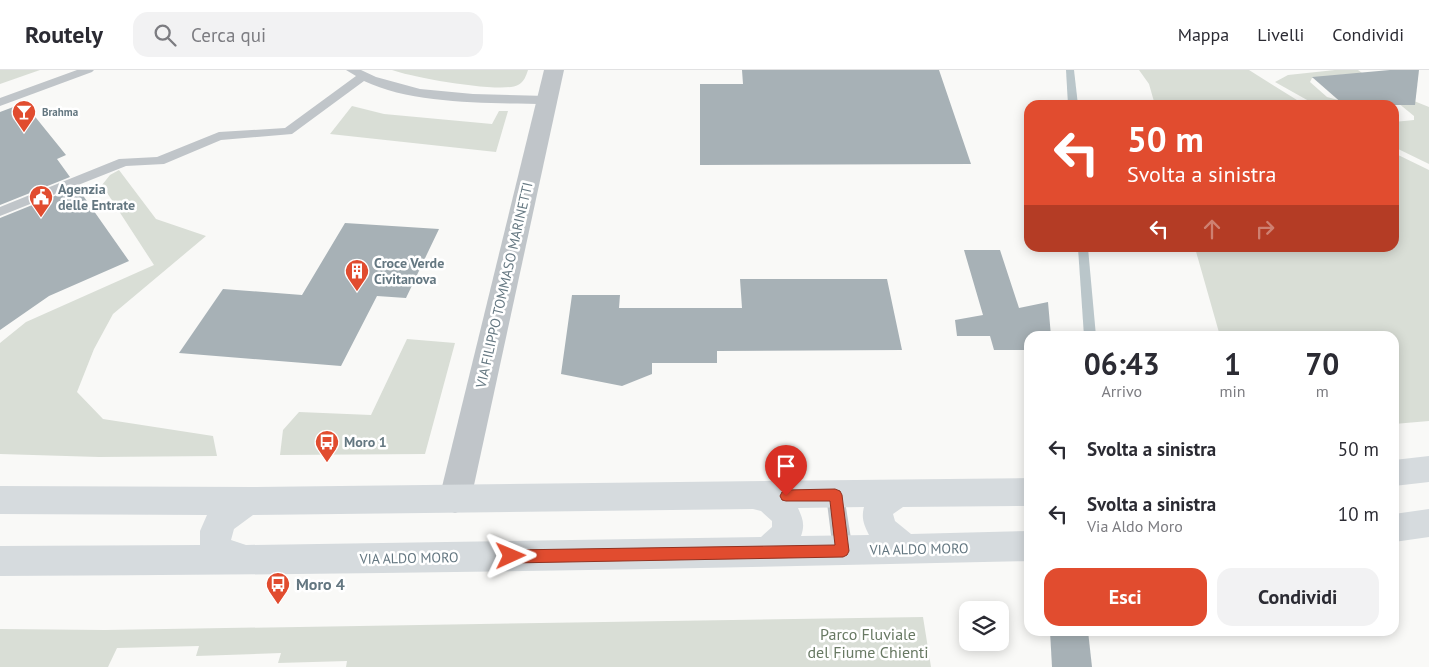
<!DOCTYPE html>
<html lang="it">
<head>
<meta charset="utf-8">
<style>
  :root { --surface:#fff; --page:#f2f2f3; --text:#2b2b33; --muted:#7c7c81; --line:#e1e1e2; --accent:#e14c2f }
  body { margin:0; font-family:"PT Sans",sans-serif; background:var(--page); color:var(--text); height:100vh; display:flex; flex-direction:column; font-size:19px; white-space:nowrap }
  * { box-sizing:border-box; margin:0 }
  p { font-size:16px; color:var(--muted) }
  .icon { flex:none; width:28px; height:28px; fill:none; stroke:currentColor; stroke-width:2; stroke-linecap:round; stroke-linejoin:round }
  .map { position:relative; flex:1; overflow:hidden }
  .drawer { position:absolute; left:1024px; top:261px; width:375px; height:305px; display:flex; flex-direction:column; background:var(--surface); border-radius:15px; box-shadow:0 2px 12px #0003 }
  .drawer>* { flex:none }
  .top-card { position:absolute; left:1024px; top:30px; width:375px; height:152px; border-radius:15px; box-shadow:0 2px 12px #0003; background:#e14c2f; color:#fff; overflow:hidden }
  .buttons { position:absolute; left:959px; top:531px; display:grid; gap:10px }
  .buttons a { display:grid; place-items:center; width:50px; height:50px; border-radius:10px; background:var(--surface); box-shadow:0 2px 12px #0003; font-size:25px }
  .pin { position:absolute; display:grid; place-items:center; width:42px; height:42px; color:#fff; margin:-51px -21px; border-radius:50% 50% 50% 0; rotate:-45deg; box-shadow:0 0 5px #0007 }
  .pin .icon { rotate:45deg }
  .me { position:absolute; width:55px; margin:-28px; rotate:89deg; stroke-linejoin:round; filter:drop-shadow(0 0 4px #0008) }
  .turn { display:flex; align-items:center; gap:18px; height:105px; padding:0 20px; font-size:22px }
  .turn .icon { width:65px; height:65px; stroke-width:2.5 }
  .turn b { display:block; font-size:35px; line-height:42px }
  .lanes { display:flex; align-items:center; height:48px; padding:0 20px; background:#0003; justify-content:center; gap:25px; direction:ltr }
  .lanes .off { opacity:.35 }
  .eta { display:flex; justify-content:space-evenly; align-items:center; height:85px; text-align:center }
  .eta b { font-size:30px; font-weight:700; line-height:35px }
  .action { display:flex; gap:10px; margin-top:auto; padding:10px 20px }
  .action a { flex:1; height:58px; border-radius:15px; background:var(--accent); color:#fff; font-size:20px; font-weight:700; line-height:58px; text-align:center }
  .action a+a { background:var(--page); color:var(--text) }
  ul { padding:0; list-style:none }
  li { display:flex; align-items:center; gap:15px; height:65px; padding:0 20px }
  li div { flex:1 }
  li b { display:block; font-size:19px }
  li em { font-style:normal }
  header { display:flex; align-items:center; gap:30px; box-sizing:border-box; height:70px; padding:0 25px; background:var(--surface); border-bottom:1px solid var(--line) }
  header strong { font-size:24px }
  nav { display:flex; gap:28px; margin-inline-start:auto; font-size:18px }
  .search { width:350px; height:45px; background:var(--page); display:flex; align-items:center; gap:12px; box-sizing:border-box; padding:0 18px; border-radius:15px; color:var(--muted); font-size:19px }
  .map>svg:first-child { display:block }
</style>
</head>
<body>
<header>
<strong>Routely</strong>
<div class="search"><svg class="icon" aria-label="search" viewBox="0 0 24 24"><circle cx="10" cy="10" r="6"/><path d="M15 15l6 6"/></svg>Cerca qui</div>
<nav><a>Mappa</a><a>Livelli</a><a>Condividi</a></nav>
</header>
<div class="map">
<svg width="1429" height="597" viewBox="0 0 1429 597">
  <rect width="100%" height="100%" fill="#f9f9f7"/>
  <g fill="#d9ded6">
    <path d="M0,0H40L0,14Z"/>
    <path d="M392,0H528C526,6 524,12 518,15C503,24 410,7 392,0Z"/>
    <path d="M1139,0H1249L1305,35H1155L1149,14Z"/>
    <path d="M1335,0H1358L1384,19L1429,37V94L1394,77V52L1414,50V46L1392,28L1350,4L1312,8L1310,12L1327,27L1338,30L1343,35H1316L1275,12L1288,5Z"/>
    <path d="M352,36L384,44L492,54L499,41H508L496,82L330,64Z"/>
    <path d="M1394,83L1429,100V351L1394,354V266H1220L1195,178H1394Z"/>
    <path d="M119,100L156,149L206,166L113,244L94,279L77,322L103,349L213,366L217,386L99,387L0,384V273L26,252L154,195L102,115L110,105Z"/>
    <path d="M407,269L455,273L425,384L280,385L283,360L299,342L371,345Z"/>
    <path d="M923,547L931,597H346L347,591L278,593L281,583L196,586L199,576L117,578L108,597H0V559L105,560Z"/>
  </g>
  <g fill="none" stroke-linecap="round" stroke-linejoin="round">
    <g fill="#bac6ca" fill-rule="evenodd">
      <path d="M1066,0H1074L1078,35H1068Z"/>
      <path d="M1078,178H1088L1096,266H1084Z"/>
    </g>
  </g>
  <g fill="#a7b1b6">
    <path d="M742,0H939L971,94L700,95V14H743Z"/>
    <path d="M1390,0H1419L1415,35H1344L1312,7Z"/>
    <path d="M24,33L66,85L57,89L70,107L0,135V42Z"/>
    <path d="M77,117L129,191L49,226L0,260V148Z"/>
    <path d="M345,153L439,159L406,228L377,226L341,296L179,283L223,219L302,225Z"/>
    <path d="M964,180H1000L1019,238L1048,232L1051,266H1029V280H994L990,266H957L955,250L983,245Z"/>
    <path d="M740,209H887L902,280L717,281V293H652V304L622,316L561,304L572,225H620L619,238H742Z"/>
    <path d="M1050,561H1088L1092,597H1052Z"/>
  </g>
  <g fill="none" stroke-linecap="round" stroke-linejoin="round">
    <g fill="#c0c5c9" fill-rule="evenodd">
      <path d="M77,0H94L92,2L0,36V28Z"/>
      <path d="M346,0H361L376,7L420,19L473,24L547,26L553,30L547,34C493,33 414,35 364,11L292,64L221,70L164,94L126,96L0,146V137L119,89L157,87L219,62L285,58L356,6Z"/>
      <path d="M835,417L841,419L844,425L853,481L850,487L843,490L836,487L833,481L826,425L829,419Z"/>
    </g>
    <path fill="#c0c5c9" fill-rule="evenodd" d="M544,0H564L471,429L466,439L455,443L444,439L439,429Z"/>
    <g fill="#d6dbde" fill-rule="evenodd">
      <path d="M1429,386V412L1394,416V390Z"/>
      <path d="M1029,408V436L903,437L893,444L895,451L911,464L1029,461V491C687,499 343,505 0,506V476L200,475V461L207,445L0,444V416L255,417ZM864,437C861,448 864,455 869,465L801,466C805,455 803,449 798,438ZM753,439L761,441L772,451V457L761,467L246,475L231,470L234,459L253,445Z"/>
      <path d="M1429,439V467L1394,472V444Z"/>
    </g>
  </g>
  <path fill="#e14c2f" stroke="#92311f" d="M835,419L840,421L842,425L849,481L847,485L843,487L511,493L506,491L504,486L506,482L511,480L835,475L830,431H786L782,430L780,426L782,422L786,420Z"/>
  <defs>
    <g id="bar-pin" transform="scale(1.25)"><path d="M0 17L-7.5 6A9.5 9.5 0 1 1 7.5 6Z" fill="#e14c2f" stroke="#fff"/><path d="M-6-5H6L.8 .8V4.5H3.5V6h-7V4.5H-.8V.8Z" fill="#fff"/></g>
    <g id="civic-pin" transform="scale(1.25)"><path d="M0 17L-7.5 6A9.5 9.5 0 1 1 7.5 6Z" fill="#e14c2f" stroke="#fff"/><path d="M-.6-6.5H3V-4.5H.6V-3L4-1V1h2V6H-6V1h2V-1L-.6-3ZM-1.2 2.5V6h2.4V2.5Z" fill="#fff"/></g>
    <g id="building-pin" transform="scale(1.25)"><path d="M0 17L-7.5 6A9.5 9.5 0 1 1 7.5 6Z" fill="#e14c2f" stroke="#fff"/><path d="M-4-6H4V6H1V3H-1V6H-4ZM-2.5-4.3h1.7v1.8h-1.7ZM.8-4.3h1.7v1.8H.8ZM-2.5-1h1.7V.8h-1.7ZM.8-1h1.7V.8H.8Z" fill="#fff"/></g>
    <g id="bus-pin" transform="scale(1.25)"><path d="M0 17L-7.5 6A9.5 9.5 0 1 1 7.5 6Z" fill="#e14c2f" stroke="#fff"/><path d="M-5-6H5V4H4V6H2V4H-2V6H-4V4H-5ZM-3.5-4V0h7V-4ZM-3.5 1.2v1.5H-2V1.2ZM2 1.2v1.5H3.5V1.2Z" fill="#fff"/></g>
  </defs>
  <g fill-rule="evenodd">
    <use href="#bar-pin" x="24" y="42"/>
    <use href="#civic-pin" x="41" y="127"/>
    <use href="#building-pin" x="357" y="201"/>
    <use href="#bus-pin" x="327" y="372"/>
    <use href="#bus-pin" x="278" y="514"/>
  </g>
  <g text-anchor="middle" dominant-baseline="central" stroke-width="5" stroke-linejoin="round" paint-order="stroke">
    <g font-size="11" font-weight="bold" fill="#647781" stroke="#fff" text-anchor="start">
      <text x="42" y="42">Brahma</text>
    </g>
    <g font-size="14" font-weight="bold" fill="#647781" stroke="#fff" text-anchor="start">
      <text x="58" y="119">Agenzia<tspan x="58" dy="16">delle Entrate</tspan></text>
      <text x="374" y="193">Croce Verde<tspan x="374" dy="16">Civitanova</tspan></text>
      <text x="344" y="372">Moro 1</text>
    </g>
    <g font-size="14" fill="#647781" stroke="#fff">
      <text transform="translate(504 215) rotate(-77)">VIA FILIPPO TOMMASO MARINETTI</text>
      <text transform="translate(919 479) rotate(-1)">VIA ALDO MORO</text>
      <text transform="translate(409 488) rotate(-1)">VIA ALDO MORO</text>
    </g>
    <g font-size="16" font-weight="bold" fill="#647781" stroke="#fff" text-anchor="start">
      <text x="296" y="514">Moro 4</text>
    </g>
    <g font-size="16" fill="#687963" stroke="#fff">
      <text x="868" y="564">Parco Fluviale<tspan x="868" dy="18">del Fiume Chienti</tspan></text>
    </g>
  </g>
</svg>
<div class="buttons">
<a><svg class="icon" aria-label="layers" viewBox="0 0 24 24"><path d="M12 4l9 5-9 5-9-5zM3 14l9 5 9-5"/></svg></a>
</div>
<div class="pin" style="left:786px;top:426px;background:#d93025"><svg class="icon" aria-label="arrive" viewBox="0 0 24 24"><path d="M6 21V4h12l-3 4 3 4H6"/></svg></div>
<svg class="me" style="left:511px;top:486px" viewBox="-20 -20 40 40"><path d="M0-17L14 15 0 8-14 15z" fill="#e14c2f" stroke="#fff" stroke-width="4"/></svg>
<div class="top-card">
<div class="turn"><svg class="icon" aria-label="left" viewBox="0 0 24 24"><path d="M17 20v-9H6M10 6l-5 5 5 5"/></svg><div><b>50 m</b>Svolta a sinistra</div></div>
<div class="lanes"><svg class="icon" aria-label="left" viewBox="0 0 24 24"><path d="M17 20v-9H6M10 6l-5 5 5 5"/></svg><svg class="icon off" aria-label="ahead" viewBox="0 0 24 24"><path d="M12 20V5M6 11l6-6 6 6"/></svg><svg class="icon off" aria-label="right" viewBox="0 0 24 24"><path d="M7 20v-9h11M14 6l5 5-5 5"/></svg></div>
</div>
<section class="drawer">
<div class="eta">
<div><b>06:43</b><p>Arrivo</p></div>
<div><b>1</b><p>min</p></div>
<div><b>70</b><p>m</p></div>
</div>
<ul>
<li><svg class="icon" aria-label="left" viewBox="0 0 24 24"><path d="M17 20v-9H6M10 6l-5 5 5 5"/></svg><div><b>Svolta a sinistra</b></div><em>50 m</em></li>
<li><svg class="icon" aria-label="left" viewBox="0 0 24 24"><path d="M17 20v-9H6M10 6l-5 5 5 5"/></svg><div><b>Svolta a sinistra</b><p>Via Aldo Moro</p></div><em>10 m</em></li>
</ul>
<div class="action"><a>Esci</a><a>Condividi</a></div>
</section>
</div>
</body>
</html>
